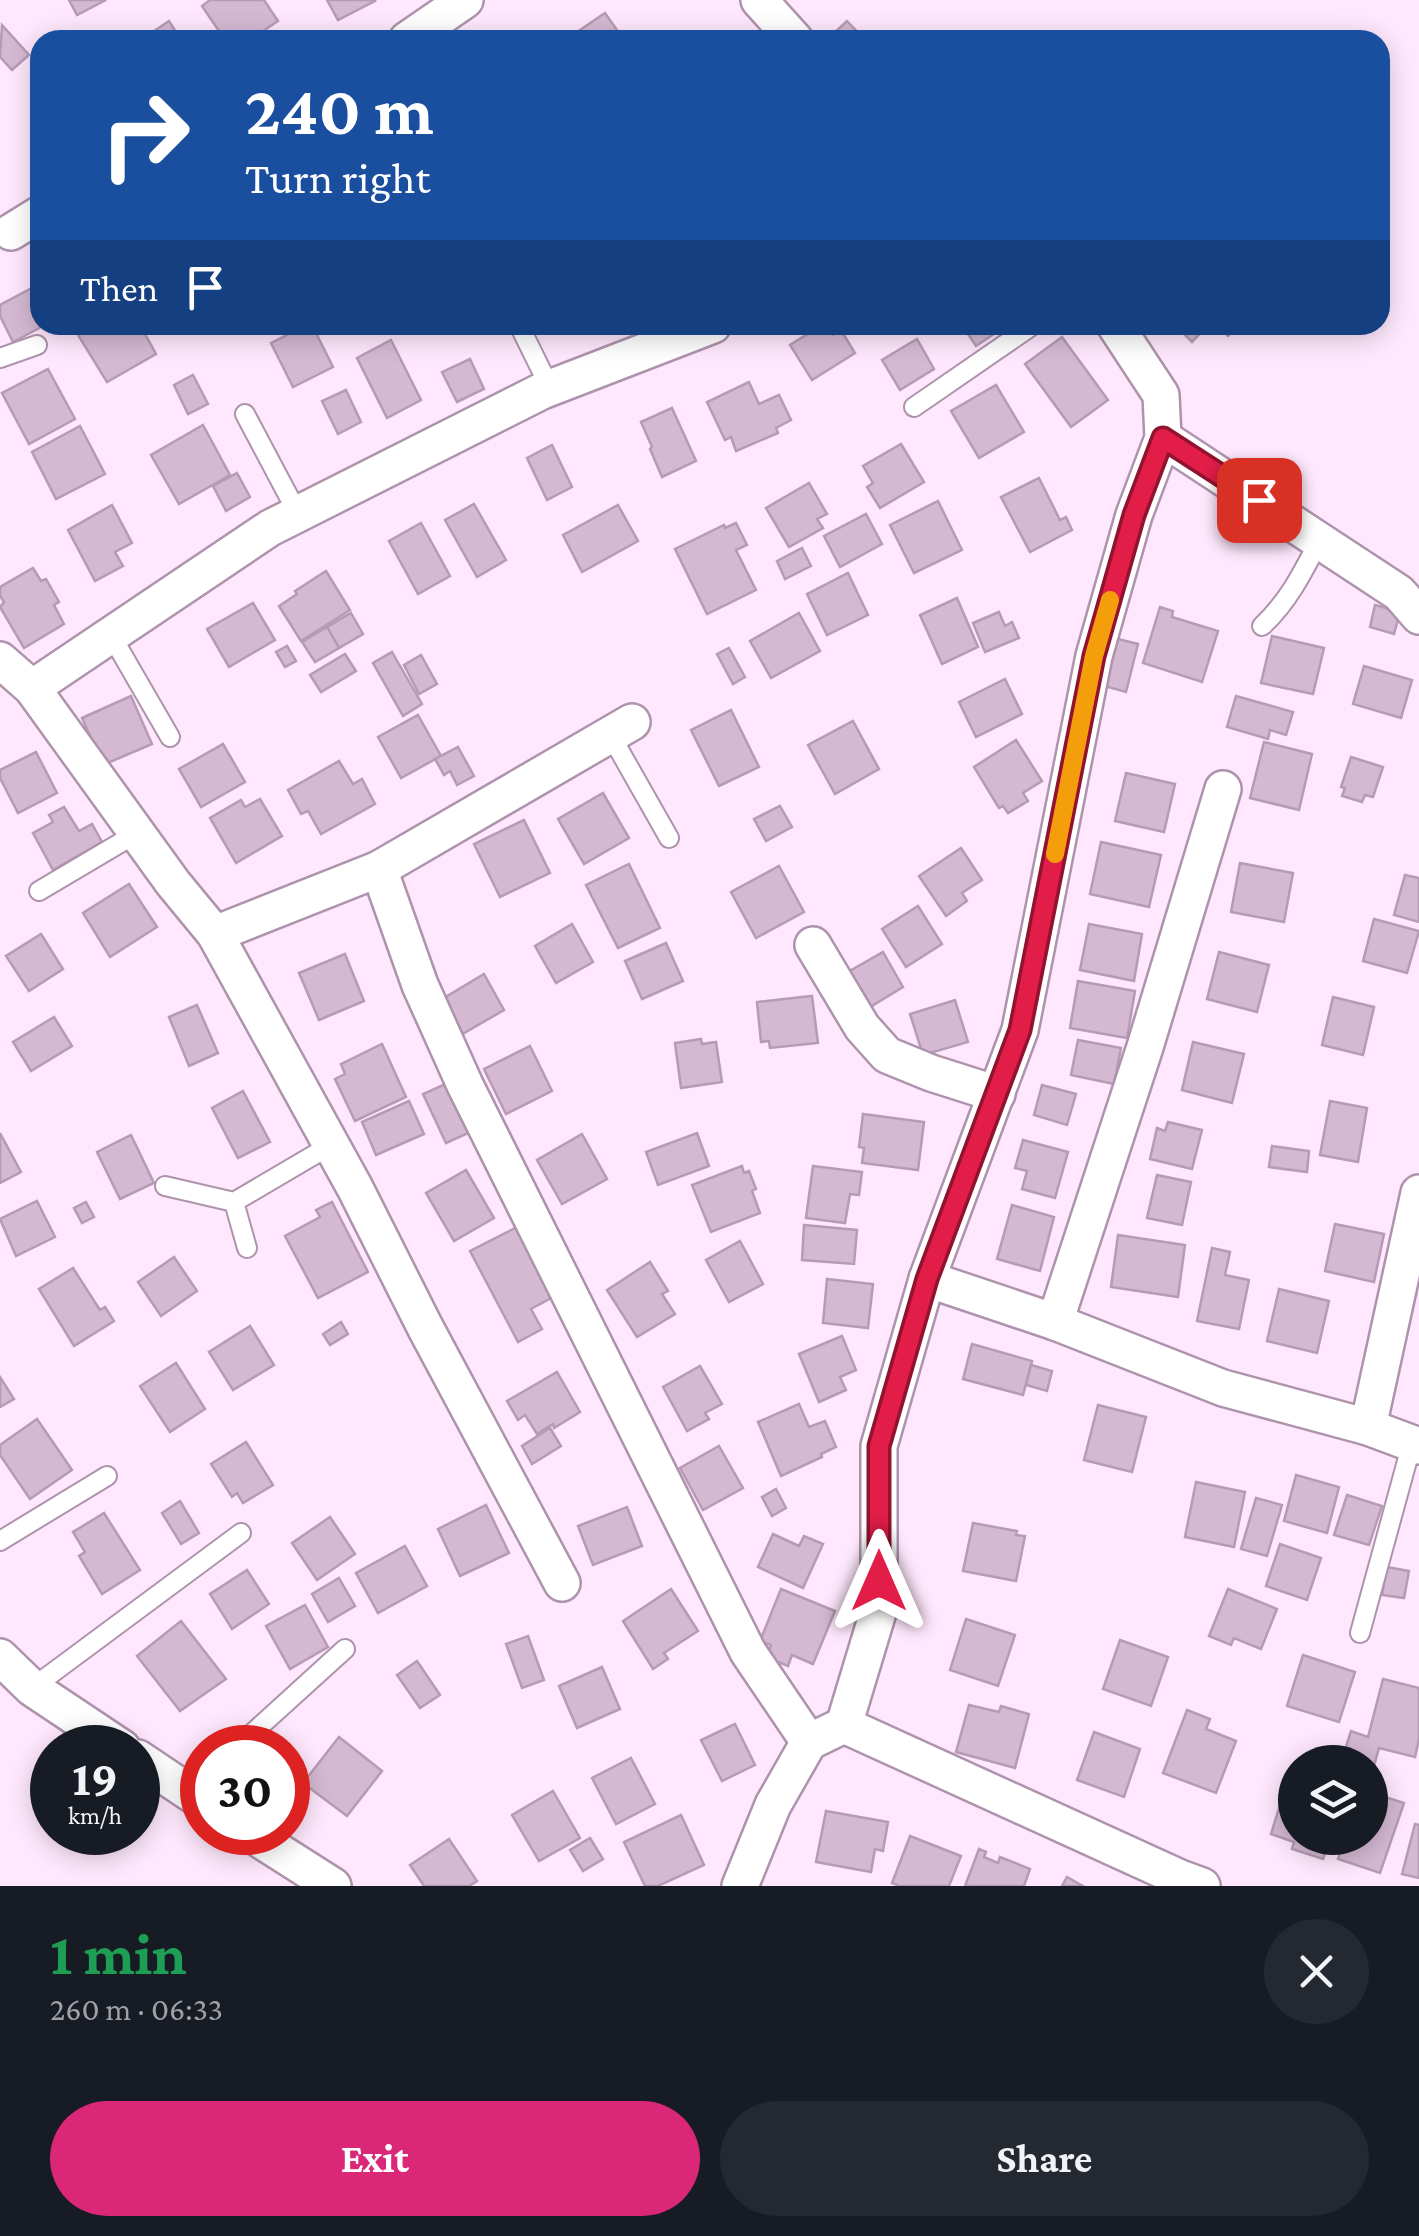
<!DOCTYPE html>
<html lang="en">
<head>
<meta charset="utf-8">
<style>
  :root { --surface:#171b24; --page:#242831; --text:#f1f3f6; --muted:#9ea1a6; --accent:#db2777 }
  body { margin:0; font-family:"Crimson Pro",serif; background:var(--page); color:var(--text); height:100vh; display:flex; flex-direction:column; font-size:38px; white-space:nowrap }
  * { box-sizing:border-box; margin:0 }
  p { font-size:32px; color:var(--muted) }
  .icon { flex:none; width:55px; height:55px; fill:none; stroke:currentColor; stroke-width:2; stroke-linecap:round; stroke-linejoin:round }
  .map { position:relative; height:1886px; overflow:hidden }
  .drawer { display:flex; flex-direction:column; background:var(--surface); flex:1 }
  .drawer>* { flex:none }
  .banner { position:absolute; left:30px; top:30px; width:1360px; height:305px; border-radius:30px; box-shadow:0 5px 25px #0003; background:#1a4fa0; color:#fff; overflow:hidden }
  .tools { position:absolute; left:1278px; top:1745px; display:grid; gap:20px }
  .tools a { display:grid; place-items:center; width:110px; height:110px; border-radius:50%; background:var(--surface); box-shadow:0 5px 25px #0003; font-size:50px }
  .speed { position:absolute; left:30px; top:1725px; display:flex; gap:20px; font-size:50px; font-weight:700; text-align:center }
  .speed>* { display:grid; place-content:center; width:130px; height:130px; border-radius:50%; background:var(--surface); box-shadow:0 5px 25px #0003; line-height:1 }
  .speed small { font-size:25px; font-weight:400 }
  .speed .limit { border:15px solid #d22; background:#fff; color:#111 }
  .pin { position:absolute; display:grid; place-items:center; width:85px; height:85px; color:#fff; margin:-42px; border-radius:20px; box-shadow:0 5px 15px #0006 }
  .me { position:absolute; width:110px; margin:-55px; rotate:0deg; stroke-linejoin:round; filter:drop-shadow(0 0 8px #0008) }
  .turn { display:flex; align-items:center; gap:35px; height:210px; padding:0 50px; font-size:45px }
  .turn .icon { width:130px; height:130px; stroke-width:2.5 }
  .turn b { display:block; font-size:70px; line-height:85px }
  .then { display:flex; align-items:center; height:95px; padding:0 50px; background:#0003; gap:20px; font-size:38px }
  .round { display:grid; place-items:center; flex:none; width:105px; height:105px; border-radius:52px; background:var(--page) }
  .overview { display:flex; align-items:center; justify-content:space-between; height:170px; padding:0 50px }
  h1 { font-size:60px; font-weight:700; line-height:75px; color:#1e9e55 }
  .button { display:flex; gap:20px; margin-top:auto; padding:20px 50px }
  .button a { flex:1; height:115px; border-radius:60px; background:var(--accent); color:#fff; font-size:40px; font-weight:700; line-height:115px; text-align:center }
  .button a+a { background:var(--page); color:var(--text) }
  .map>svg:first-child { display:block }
</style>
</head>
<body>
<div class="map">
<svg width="1419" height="1886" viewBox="0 0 1419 1886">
  <rect width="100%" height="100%" fill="#ffe8fd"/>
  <g fill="#d5b9d3" stroke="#b79bb5" stroke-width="2.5">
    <path d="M69,0H106L77,15Z"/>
    <path d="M210,0H264L278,21L250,40H225L202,6Z"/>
    <path d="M327,0H374L375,1L338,20Z"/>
    <path d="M605,13L624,40H578L574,34Z"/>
    <path d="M169,21L181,40H141Z"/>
    <path d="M847,21L865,40H840L834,33Z"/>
    <path d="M2,25L29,55L12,70L0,57Z"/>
    <path d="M32,288L40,304V325H45L13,342L0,316V305Z"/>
    <path d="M96,325H147L149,329L144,332L156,354L107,382L78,335Z"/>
    <path d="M307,325H312L333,367L293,387L271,343Z"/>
    <path d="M822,325H827L833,335L841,330L855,353L812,380L790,345Z"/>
    <path d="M962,325H1007L976,346Z"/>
    <path d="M1175,325H1208L1192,342Z"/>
    <path d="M1217,325H1239L1228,336Z"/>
    <path d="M1062,337L1108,400L1071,427L1025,364Z"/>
    <path d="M917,339L934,369L900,390L882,360Z"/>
    <path d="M391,340L421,400L387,418L357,358Z"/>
    <path d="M470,359L484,389L457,402L442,372Z"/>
    <path d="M48,369L75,419L29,444L2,393Z"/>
    <path d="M193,375L208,404L188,414L174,385Z"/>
    <path d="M749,382L759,404L779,395L791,420L776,428L778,433L736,451L731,437L725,440L707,402Z"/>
    <path d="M996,385L1024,432L979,458L951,411Z"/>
    <path d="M346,390L361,422L338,434L322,401Z"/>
    <path d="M672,408L696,461L662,477L650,449L652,447L641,422Z"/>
    <path d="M203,425L230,475L179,504L151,455Z"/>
    <path d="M80,426L105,474L56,499L32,452Z"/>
    <path d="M901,444L924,482L880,508L867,487L873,483L863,466Z"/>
    <path d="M552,445L572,487L547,500L527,458Z"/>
    <path d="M237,473L250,497L226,511L213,486Z"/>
    <path d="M1039,478L1060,520L1066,517L1072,530L1030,552L1001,497Z"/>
    <path d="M809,483L827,514L817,519L823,528L789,547L766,508Z"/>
    <path d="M938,501L962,550L914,573L890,525Z"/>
    <path d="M474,504L506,560L477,577L445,520Z"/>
    <path d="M112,505L132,543L115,552L123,566L95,581L68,530Z"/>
    <path d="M618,505L638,541L582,572L563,535Z"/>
    <path d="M866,514L882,544L840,567L824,536Z"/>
    <path d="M421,523L450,576L418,594L389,541Z"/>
    <path d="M736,523L747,545L736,550L756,590L707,614L675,549L724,525L725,528Z"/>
    <path d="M802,548L811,566L785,579L777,561Z"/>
    <path d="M33,568L41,581L46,579L59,602L54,605L64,624L24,648L0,607L4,602L0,596V587Z"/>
    <path d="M326,571L350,610L301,641L279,606L297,594L295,591Z"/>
    <path d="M848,573L868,615L827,635L807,594Z"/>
    <path d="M957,598L978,647L942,664L920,615Z"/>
    <path d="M253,603L275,640L229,667L207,629Z"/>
    <path d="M1375,605L1400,612L1394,634L1370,627Z"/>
    <path d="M1160,607L1173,611L1172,617L1218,631L1202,682L1143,663Z"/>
    <path d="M999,612L1005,626L1012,622L1019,638L985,652L973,623Z"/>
    <path d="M351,613L363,634L339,648L327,627Z"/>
    <path d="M799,613L820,651L771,678L750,641Z"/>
    <path d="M327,627L339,648L315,662L302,642Z"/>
    <path d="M1272,636L1324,648L1313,694L1261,683Z"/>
    <path d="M1110,637L1138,644L1126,692L1097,684Z"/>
    <path d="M287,646L296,661L285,667L276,652Z"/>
    <path d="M729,648L745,677L733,684L717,654Z"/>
    <path d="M392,652L422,704L403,716L373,663Z"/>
    <path d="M345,654L356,671L321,692L310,675Z"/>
    <path d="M421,655L437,684L419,694L404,665Z"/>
    <path d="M1364,666L1412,680L1401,718L1353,704Z"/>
    <path d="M1005,679L1022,714L976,737L959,702Z"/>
    <path d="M131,696L152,744L103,765L82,718Z"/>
    <path d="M1236,696L1293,712L1286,735L1270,730L1268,739L1227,727Z"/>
    <path d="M731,710L759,767L719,786L691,730Z"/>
    <path d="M418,715L441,756L401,778L378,737Z"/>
    <path d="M853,721L879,769L835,794L808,745Z"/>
    <path d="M1016,740L1042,781L1023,793L1028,801L1008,813L1003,806L999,808L974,767Z"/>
    <path d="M1264,742L1312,754L1299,810L1250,798Z"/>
    <path d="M223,744L245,782L201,807L179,769Z"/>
    <path d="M458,747L474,776L457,785L450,771L444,775L435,759Z"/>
    <path d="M36,752L57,793L18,813L0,778V770Z"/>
    <path d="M1351,757L1383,767L1373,797L1365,795L1362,802L1342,796L1345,788L1341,787Z"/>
    <path d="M339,761L353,784L362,779L375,804L321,834L308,811L301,814L288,790Z"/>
    <path d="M1126,773L1175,784L1164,832L1115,821Z"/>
    <path d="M603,793L629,838L584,864L558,819Z"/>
    <path d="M260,799L282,836L236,863L210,818L241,800L245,807Z"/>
    <path d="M780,806L792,827L766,841L754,819Z"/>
    <path d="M64,807L79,831L92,824L102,842L53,870L33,833L53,822L49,815Z"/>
    <path d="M524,820L550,873L500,897L474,844Z"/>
    <path d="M1101,842L1161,855L1149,907L1090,894Z"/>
    <path d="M961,848L982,880L962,893L967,901L946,916L919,876Z"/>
    <path d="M1240,863L1293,873L1284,922L1231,912Z"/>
    <path d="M629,864L660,928L618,948L586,885Z"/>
    <path d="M779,866L804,912L756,938L731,892Z"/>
    <path d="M1405,875L1419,878V922L1394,915Z"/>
    <path d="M129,884L157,927L110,957L83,913Z"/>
    <path d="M918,906L942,944L906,967L882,929Z"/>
    <path d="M1374,919L1419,931L1407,973L1363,961Z"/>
    <path d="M572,924L593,962L556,983L535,946Z"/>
    <path d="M1089,924L1142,934L1134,981L1080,970Z"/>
    <path d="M41,934L63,969L29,991L6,956Z"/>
    <path d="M666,943L683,981L642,999L625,961Z"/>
    <path d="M883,952L903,987L862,1012L841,976Z"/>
    <path d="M1219,952L1269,965L1257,1012L1207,999Z"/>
    <path d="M345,954L364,1001L319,1020L299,973Z"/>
    <path d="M484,974L504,1010L459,1036L439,1001Z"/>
    <path d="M1078,981L1135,991L1127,1038L1070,1028Z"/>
    <path d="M812,996L818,1043L770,1048L769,1041L761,1042L757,1002Z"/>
    <path d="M1333,997L1374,1007L1363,1055L1322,1045Z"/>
    <path d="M955,1000L968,1042L923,1055L910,1014Z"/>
    <path d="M197,1005L218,1053L189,1066L169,1017Z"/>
    <path d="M54,1017L72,1046L31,1071L13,1042Z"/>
    <path d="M701,1039L702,1044L716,1042L722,1082L681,1088L675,1043Z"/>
    <path d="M1078,1040L1121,1048L1114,1084L1071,1075Z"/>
    <path d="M1193,1042L1244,1054L1232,1103L1182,1090Z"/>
    <path d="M382,1044L406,1097L355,1121L335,1079L345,1074L341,1064Z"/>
    <path d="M530,1046L552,1091L506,1114L484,1069Z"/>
    <path d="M450,1082L473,1131L446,1143L423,1094Z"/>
    <path d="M1042,1085L1076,1094L1067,1125L1034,1115Z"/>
    <path d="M243,1091L270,1142L238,1158L212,1108Z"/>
    <path d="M409,1101L424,1134L376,1155L362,1122Z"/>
    <path d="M1330,1101L1367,1108L1358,1162L1320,1155Z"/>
    <path d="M863,1114L924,1122L918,1170L862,1163L864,1148L859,1147Z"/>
    <path d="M1168,1122L1202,1130L1192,1169L1150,1159L1157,1128L1165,1131Z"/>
    <path d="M0,1133L21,1172L0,1183Z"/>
    <path d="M697,1133L709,1166L658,1185L646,1152Z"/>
    <path d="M582,1134L607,1179L562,1204L537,1160Z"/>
    <path d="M131,1135L154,1183L120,1199L97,1152Z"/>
    <path d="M1023,1140L1068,1152L1055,1198L1022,1189L1027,1171L1015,1168Z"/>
    <path d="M1272,1146L1309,1151L1307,1172L1269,1167Z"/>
    <path d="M742,1166L744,1173L749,1171L756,1189L752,1191L760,1213L711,1232L692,1185Z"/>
    <path d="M813,1166L862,1172L859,1195L850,1194L845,1223L806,1218Z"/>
    <path d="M466,1170L494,1218L454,1241L426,1193Z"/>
    <path d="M1157,1175L1191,1182L1182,1225L1147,1218Z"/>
    <path d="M37,1201L55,1237L16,1256L0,1219Z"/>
    <path d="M86,1202L94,1217L82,1223L74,1208Z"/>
    <path d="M332,1202L368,1272L318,1298L285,1236L320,1217L316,1210Z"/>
    <path d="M1012,1205L1054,1217L1040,1271L997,1259Z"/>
    <path d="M1335,1224L1384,1234L1374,1282L1325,1271Z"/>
    <path d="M804,1225L857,1230L854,1264L802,1260Z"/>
    <path d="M517,1227L553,1297L531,1309L542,1329L518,1342L470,1251Z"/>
    <path d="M1118,1235L1185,1245L1178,1297L1111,1287Z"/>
    <path d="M740,1241L763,1284L729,1302L706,1260Z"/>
    <path d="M1212,1248L1230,1252L1225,1275L1249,1280L1239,1329L1197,1321Z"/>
    <path d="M174,1257L197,1291L161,1316L138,1282Z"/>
    <path d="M650,1262L668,1291L662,1294L675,1314L637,1337L607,1290Z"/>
    <path d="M73,1268L100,1310L105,1307L114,1321L74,1346L39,1289Z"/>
    <path d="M827,1279L873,1284L868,1328L823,1323Z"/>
    <path d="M1279,1289L1329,1301L1317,1353L1267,1341Z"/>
    <path d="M341,1322L348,1334L330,1345L323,1334Z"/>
    <path d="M250,1326L274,1365L233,1390L209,1352Z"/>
    <path d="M842,1336L856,1370L840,1377L846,1390L819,1402L799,1354Z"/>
    <path d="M972,1344L1032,1361L1023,1395L963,1379Z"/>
    <path d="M176,1363L205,1409L170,1432L140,1386Z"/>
    <path d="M1031,1365L1052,1371L1047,1391L1026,1385Z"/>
    <path d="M700,1366L722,1404L705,1413L709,1419L687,1431L663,1387Z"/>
    <path d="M557,1372L580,1412L554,1428L553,1424L537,1434L525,1415L518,1420L507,1401Z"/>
    <path d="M0,1377L14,1399L0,1407Z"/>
    <path d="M799,1404L809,1427L825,1421L836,1447L821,1454L822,1457L781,1476L758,1422Z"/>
    <path d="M1098,1405L1146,1417L1132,1472L1084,1460Z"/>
    <path d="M37,1419L72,1470L30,1499L0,1455V1445Z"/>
    <path d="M550,1428L561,1446L532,1464L522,1446Z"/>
    <path d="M246,1442L273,1485L243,1503L237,1493L232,1497L211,1464Z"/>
    <path d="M719,1446L743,1488L703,1510L680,1468Z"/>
    <path d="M1296,1475L1339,1487L1327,1533L1284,1521Z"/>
    <path d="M1196,1482L1245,1492L1234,1547L1185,1537Z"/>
    <path d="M776,1489L786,1508L772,1516L762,1497Z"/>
    <path d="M1347,1495L1382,1506L1369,1545L1334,1535Z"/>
    <path d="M1256,1498L1282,1505L1267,1556L1241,1549Z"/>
    <path d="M180,1501L199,1533L181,1544L162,1513Z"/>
    <path d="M486,1505L509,1553L460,1576L438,1529Z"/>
    <path d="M627,1507L642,1546L593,1565L578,1526Z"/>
    <path d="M104,1513L140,1570L102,1594L79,1556L85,1552L73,1532Z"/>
    <path d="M330,1517L355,1554L317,1580L292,1543Z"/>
    <path d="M973,1523L1017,1531L1016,1535L1025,1536L1016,1581L963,1571Z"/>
    <path d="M773,1534L799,1546L804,1536L823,1544L803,1588L758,1567Z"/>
    <path d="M1280,1544L1321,1558L1307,1600L1266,1586Z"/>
    <path d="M405,1546L427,1586L378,1613L356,1573Z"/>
    <path d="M1387,1567L1409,1571L1404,1598L1382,1595Z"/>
    <path d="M247,1570L269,1604L232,1629L210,1594Z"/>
    <path d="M339,1578L355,1606L328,1622L312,1594Z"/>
    <path d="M671,1589L698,1631L664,1653L668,1659L653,1669L623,1621Z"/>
    <path d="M781,1589L835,1611L813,1664L792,1655L788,1666L766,1657L771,1645L760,1641Z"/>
    <path d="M1228,1589L1277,1609L1261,1649L1234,1638L1231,1645L1209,1636Z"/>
    <path d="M305,1605L328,1647L290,1669L266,1626Z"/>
    <path d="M966,1619L1015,1635L998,1686L950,1670Z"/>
    <path d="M181,1621L226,1679L180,1711L137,1656Z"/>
    <path d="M528,1636L544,1680L522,1688L506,1644Z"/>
    <path d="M1120,1640L1168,1657L1151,1706L1103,1689Z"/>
    <path d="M1303,1655L1355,1672L1339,1722L1287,1706Z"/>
    <path d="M417,1661L440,1695L420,1708L397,1675Z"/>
    <path d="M602,1667L620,1709L577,1728L559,1686Z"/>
    <path d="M1383,1679L1419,1688V1739L1415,1757L1379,1748L1372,1773L1370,1762H1341L1351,1731L1368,1737Z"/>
    <path d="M969,1705L999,1712L1001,1706L1029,1714L1015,1768L956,1752Z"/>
    <path d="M1187,1710L1210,1719L1206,1729L1236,1741L1216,1793L1163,1773Z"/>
    <path d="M735,1724L755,1765L722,1781L701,1740Z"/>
    <path d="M1094,1732L1140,1749L1124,1797L1077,1780Z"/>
    <path d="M339,1737L382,1771L347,1816L303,1783Z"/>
    <path d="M631,1758L655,1804L616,1824L592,1778Z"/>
    <path d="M553,1791L580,1838L539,1861L512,1815Z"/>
    <path d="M1284,1792L1295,1795V1838H1330L1323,1859L1292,1849L1294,1842L1271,1834Z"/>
    <path d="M1370,1792L1404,1803L1380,1873L1338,1859L1345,1838H1370Z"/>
    <path d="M826,1811L888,1822L883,1851L875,1849L871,1872L816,1862Z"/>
    <path d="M681,1815L704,1865L658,1886H645L624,1842Z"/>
    <path d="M1415,1824L1419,1825V1878L1402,1874Z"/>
    <path d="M910,1836L961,1856L949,1886H900L892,1883Z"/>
    <path d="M590,1838L603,1859L583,1871L570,1850Z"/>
    <path d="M449,1839L477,1881L469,1886H424L410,1865Z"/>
    <path d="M979,1849L986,1852L984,1857L998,1863L1000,1857L1030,1869L1024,1886H965Z"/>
    <path d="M1067,1877L1083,1886H1062Z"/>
  </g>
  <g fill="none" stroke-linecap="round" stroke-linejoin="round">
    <g stroke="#ae93ac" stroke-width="22">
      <g id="lane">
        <path d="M519,325L550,388"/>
        <path d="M0,358L37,345"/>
        <path d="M914,407L1033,325"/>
        <path d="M245,414L298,514"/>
        <path d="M1262,626C1288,602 1303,572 1319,541"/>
        <path d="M111,635L170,737"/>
        <path d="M610,734L669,838"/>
        <path d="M39,891L137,833"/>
        <path d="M165,1186L234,1202L331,1145"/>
        <path d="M234,1202L247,1248"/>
        <path d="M0,1541L107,1476"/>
        <path d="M1360,1633L1412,1443"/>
        <path d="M32,1688L241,1533"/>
        <path d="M236,1748L345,1649"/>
      </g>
    </g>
    <g stroke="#ae93ac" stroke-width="40">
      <g id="street">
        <path d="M759,0L795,40"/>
        <path d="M407,40L465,0"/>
        <path d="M11,232L40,214"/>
        <path d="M1163,438L1399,593L1419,616"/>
        <path d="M0,660L32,688L173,883L215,934L355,1188L425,1327L562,1583"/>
        <path d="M32,688L270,528L542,391L713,325"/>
        <path d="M379,869L420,985L465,1085L748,1652L809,1742"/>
        <path d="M215,934L379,869L632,722"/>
        <path d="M813,945L862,1027L887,1055L931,1073L997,1094"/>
        <path d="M927,1279L1055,1322L1223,1388L1368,1427L1419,1446"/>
        <path d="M1055,1322L1145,1047L1223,789"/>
        <path d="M1368,1427L1419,1193"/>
        <path d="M0,1657L32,1688L122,1748"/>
        <path d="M844,1725L1180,1878L1202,1886"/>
        <path d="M138,1758L202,1801"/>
        <path d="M248,1832L333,1886"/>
        <path d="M740,1886L773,1805L809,1742L844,1725L879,1609V1446L927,1279L1020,1030L1094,656L1134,515L1163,438L1161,395L1115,325"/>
      </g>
    </g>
    <use href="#lane" stroke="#fff" stroke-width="18"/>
    <use href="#street" stroke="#fff" stroke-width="35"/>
  </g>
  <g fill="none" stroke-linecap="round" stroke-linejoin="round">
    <g stroke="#92132f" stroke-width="25">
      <path id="route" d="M879,1581V1446L927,1279L1020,1030L1094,656L1134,515L1163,438L1259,500"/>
    </g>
    <use href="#route" stroke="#e11d48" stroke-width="18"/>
    <path stroke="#f59e0b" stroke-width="18" d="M1055,854L1094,656L1110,600"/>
  </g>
</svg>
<div class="tools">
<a><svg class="icon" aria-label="layers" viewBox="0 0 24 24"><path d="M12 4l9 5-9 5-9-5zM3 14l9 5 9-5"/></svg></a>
</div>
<div class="speed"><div>19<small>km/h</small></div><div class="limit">30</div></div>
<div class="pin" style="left:1259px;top:500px;background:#d93025"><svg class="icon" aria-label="arrive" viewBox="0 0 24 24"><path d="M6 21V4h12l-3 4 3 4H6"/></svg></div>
<svg class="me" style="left:879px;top:1581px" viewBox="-20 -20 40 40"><path d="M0-17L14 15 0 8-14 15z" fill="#e11d48" stroke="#fff" stroke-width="4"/></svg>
<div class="banner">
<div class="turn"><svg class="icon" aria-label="right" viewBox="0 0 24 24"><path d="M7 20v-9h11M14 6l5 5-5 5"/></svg><div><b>240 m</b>Turn right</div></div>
<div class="then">Then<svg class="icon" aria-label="arrive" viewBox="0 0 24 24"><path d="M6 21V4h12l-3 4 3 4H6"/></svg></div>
</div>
</div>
<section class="drawer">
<div class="overview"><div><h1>1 min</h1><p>260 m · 06:33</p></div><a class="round"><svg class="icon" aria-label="close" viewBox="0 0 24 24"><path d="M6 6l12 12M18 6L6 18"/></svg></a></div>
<div class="button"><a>Exit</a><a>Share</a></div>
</section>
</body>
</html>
